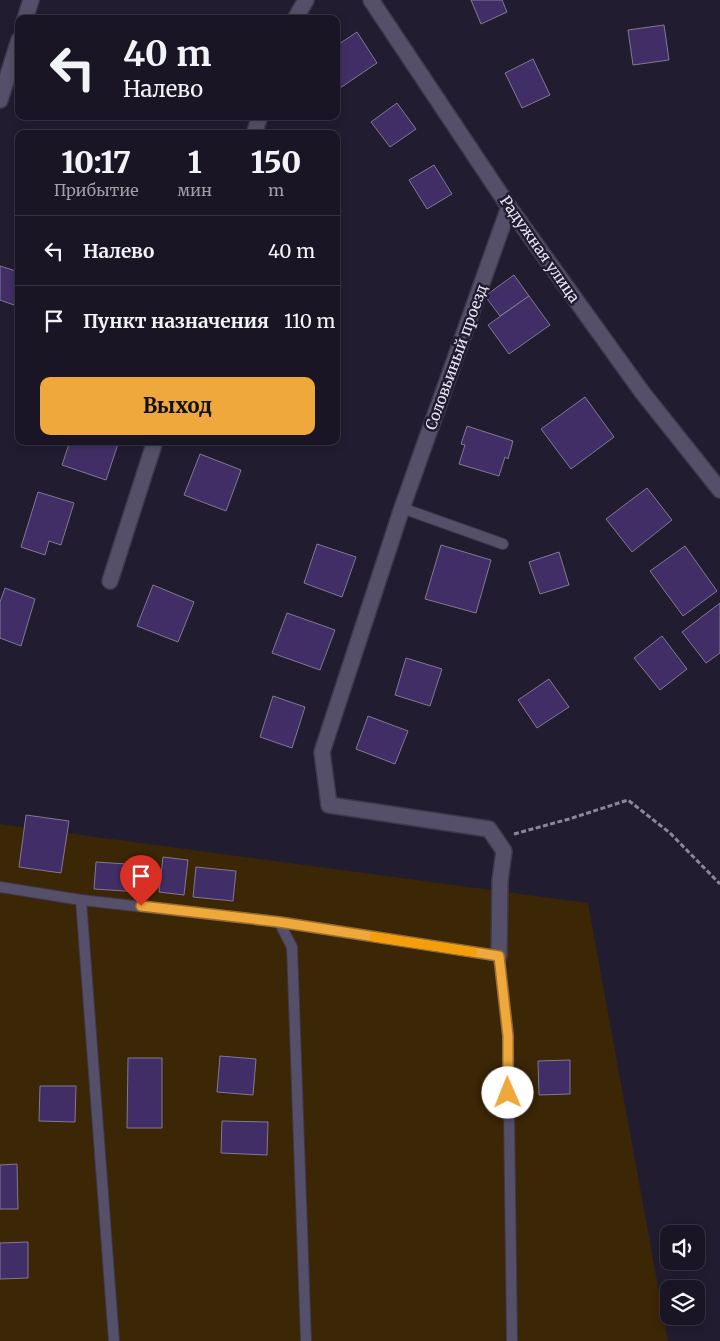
<!DOCTYPE html>
<html lang="ru">
<head>
<meta charset="utf-8">
<style>
  :root { --surface:#1a1525; --page:#231e2d; --text:#f1f3f6; --muted:#9f9fa7; --line:#383442; --accent:#eea83c }
  body { margin:0; font-family:Merriweather,serif; background:var(--page); color:var(--text); height:100vh; display:flex; flex-direction:column; font-size:19px; white-space:nowrap }
  * { box-sizing:border-box; margin:0 }
  p { font-size:16px; color:var(--muted) }
  .icon { flex:none; width:28px; height:28px; fill:none; stroke:currentColor; stroke-width:2; stroke-linecap:round; stroke-linejoin:round }
  .map { position:relative; flex:1; overflow:hidden }
  .details { position:absolute; left:15px; top:130px; width:325px; height:315px; display:flex; flex-direction:column; background:var(--surface); border-radius:10px; box-shadow:0 2px 8px #0003,0 0 0 1px var(--line) }
  .details>* { flex:none }
  .guide { position:absolute; left:15px; top:15px; width:325px; height:105px; border-radius:10px; box-shadow:0 2px 8px #0003,0 0 0 1px var(--line); background:#1a1525; color:var(--text); overflow:hidden }
  .tools { position:absolute; left:660px; top:1225px; display:grid; gap:10px }
  .tools a { display:grid; place-items:center; width:45px; height:45px; border-radius:10px; background:var(--surface); box-shadow:0 2px 8px #0003,0 0 0 1px var(--line); font-size:25px }
  .pin { position:absolute; display:grid; place-items:center; width:42px; height:42px; color:#fff; margin:-51px -21px; border-radius:50% 50% 50% 0; rotate:-45deg; box-shadow:0 0 5px #0007 }
  .pin .icon { rotate:45deg }
  .me { position:absolute; width:55px; margin:-28px; rotate:359deg; stroke-linejoin:round; filter:drop-shadow(0 0 4px #0008) }
  .turn { display:flex; align-items:center; gap:18px; height:105px; padding:0 25px; font-size:22px }
  .turn .icon { width:65px; height:65px; stroke-width:2.5 }
  .turn b { display:block; font-size:35px; line-height:42px }
  .eta { display:flex; justify-content:space-evenly; align-items:center; height:85px; text-align:center }
  .eta b { font-size:30px; font-weight:800; line-height:35px }
  .button { display:flex; gap:10px; margin-top:auto; padding:10px 25px }
  .button a { flex:1; height:58px; border-radius:10px; background:var(--accent); color:#111; font-size:20px; font-weight:800; line-height:58px; text-align:center }
  ul { padding:0; list-style:none }
  li { display:flex; align-items:center; gap:15px; height:70px; padding:0 25px; border-top:1px solid var(--line) }
  li div { flex:1 }
  li b { display:block; font-size:19px }
  li em { font-style:normal }
  .map>svg:first-child { display:block }
</style>
</head>
<body>
<div class="map">
<svg width="720" height="1341" viewBox="0 0 720 1341">
  <rect width="100%" height="100%" fill="#221c31"/>
  <path fill="#3b2605" d="M0,824L588,903L668,1341H0Z"/>
  <g fill="#412e66" stroke="#807993">
    <path d="M471,0H502L507,12L481,24Z"/>
    <path d="M664,25L669,60L633,65L628,30Z"/>
    <path d="M357,32L377,63L340,88L336,82V46Z"/>
    <path d="M533,59L550,95L522,108L505,73Z"/>
    <path d="M397,103L416,129L390,147L371,122Z"/>
    <path d="M434,165L452,194L427,209L409,180Z"/>
    <path d="M0,266L19,272V290L14,305L0,300Z"/>
    <path d="M514,275L529,296L500,316L485,296Z"/>
    <path d="M529,296L550,325L509,354L488,325Z"/>
    <path d="M585,397L614,437L571,469L541,429Z"/>
    <path d="M467,426L513,441L508,459L505,457L499,476L459,464L465,445L461,444Z"/>
    <path d="M70,441H119L106,480L62,465Z"/>
    <path d="M200,454L241,470L226,511L184,495Z"/>
    <path d="M647,488L672,520L632,552L606,519Z"/>
    <path d="M38,492L74,503L61,545L49,541L45,555L21,547Z"/>
    <path d="M317,544L356,557L342,597L304,583Z"/>
    <path d="M441,545L491,560L476,613L425,599Z"/>
    <path d="M685,546L717,591L683,616L650,571Z"/>
    <path d="M559,552L569,585L540,594L529,562Z"/>
    <path d="M153,585L194,602L178,642L137,626Z"/>
    <path d="M5,588L35,599L21,646L0,638V602Z"/>
    <path d="M720,603V653L706,663L682,632Z"/>
    <path d="M287,613L335,630L320,670L272,653Z"/>
    <path d="M662,636L687,669L660,690L634,658Z"/>
    <path d="M406,658L442,669L430,706L395,695Z"/>
    <path d="M549,679L569,707L537,728L518,700Z"/>
    <path d="M273,696L305,707L292,748L260,737Z"/>
    <path d="M368,716L408,731L395,764L356,749Z"/>
    <path d="M26,815L69,821L61,873L19,867Z"/>
    <path d="M163,857L188,860L184,895L159,892Z"/>
    <path d="M96,862L142,865L140,892L94,889Z"/>
    <path d="M196,867L236,871L233,901L193,897Z"/>
    <path d="M220,1056L256,1059L253,1095L217,1092Z"/>
    <path d="M128,1058H162V1128H127Z"/>
    <path d="M570,1060V1094L539,1095L538,1061Z"/>
    <path d="M40,1086H76L75,1122L39,1121Z"/>
    <path d="M222,1121L268,1122L267,1155L221,1153Z"/>
    <path d="M17,1164L18,1209H0V1165Z"/>
    <path d="M28,1242V1278L0,1279V1243Z"/>
  </g>
  <g fill="none" stroke-linecap="round" stroke-linejoin="round">
    <g stroke="#3e384c" stroke-width="12">
      <g id="lane">
        <path d="M402,508L503,544"/>
        <path d="M0,887L81,900L279,922L499,956L508,1036L512,1341"/>
        <path d="M81,900L114,1341"/>
        <path d="M279,922L292,947L306,1341"/>
      </g>
    </g>
    <g stroke="#3e384c" stroke-width="18">
      <g id="street">
        <path d="M371,0L509,207L642,392L720,490"/>
        <path d="M25,19L31,0"/>
        <path d="M295,19L306,0"/>
        <path d="M0,100L19,40"/>
        <path d="M254,134L260,116"/>
        <path d="M110,581L155,441"/>
        <path d="M499,956L500,881L504,851L489,829L329,805L322,752L402,508L509,207"/>
      </g>
    </g>
    <path stroke="#8b8799" stroke-width="3" stroke-dasharray="5 2.5" stroke-linecap="butt" d="M514,834L569,819L628,800L670,833L720,884"/>
    <use href="#lane" stroke="#564f69" stroke-width="10"/>
    <use href="#street" stroke="#564f69" stroke-width="15"/>
  </g>
  <g fill="none" stroke-linecap="round" stroke-linejoin="round">
    <g stroke="#9b6d27" stroke-width="12">
      <path id="route" d="M141,906L279,922L499,956L508,1036V1093"/>
    </g>
    <use href="#route" stroke="#eea83c" stroke-width="9"/>
    <path stroke="#f59e0b" stroke-width="9" d="M374,937L473,952"/>
  </g>
  <g text-anchor="middle" dominant-baseline="central" stroke-width="5" stroke-linejoin="round" paint-order="stroke">
    <g font-size="15" fill="#e8e5f4" stroke="#221c31">
      <text transform="translate(540 249) rotate(55)">Радужная улица</text>
      <text transform="translate(456 357) rotate(-70)">Соловьиный проезд</text>
    </g>
  </g>
</svg>
<div class="tools">
<a><svg class="icon" aria-label="sound" viewBox="0 0 24 24"><path d="M4 9h4l5-4v14l-5-4H4zM17 9q2 3 0 6"/></svg></a>
<a><svg class="icon" aria-label="layers" viewBox="0 0 24 24"><path d="M12 4l9 5-9 5-9-5zM3 14l9 5 9-5"/></svg></a>
</div>
<div class="pin" style="left:141px;top:906px;background:#d93025"><svg class="icon" aria-label="arrive" viewBox="0 0 24 24"><path d="M6 21V4h12l-3 4 3 4H6"/></svg></div>
<svg class="me" style="left:508px;top:1093px" viewBox="-20 -20 40 40"><circle r="19" fill="#fff"/><path d="M0-13L10 11 0 6-10 11z" fill="#eea83c"/></svg>
<div class="guide">
<div class="turn"><svg class="icon" aria-label="left" viewBox="0 0 24 24"><path d="M17 20v-9H6M10 6l-5 5 5 5"/></svg><div><b>40 m</b>Налево</div></div>
</div>
<section class="details">
<div class="eta">
<div><b>10:17</b><p>Прибытие</p></div>
<div><b>1</b><p>мин</p></div>
<div><b>150</b><p>m</p></div>
</div>
<ul>
<li><svg class="icon" aria-label="left" viewBox="0 0 24 24"><path d="M17 20v-9H6M10 6l-5 5 5 5"/></svg><div><b>Налево</b></div><em>40 m</em></li>
<li><svg class="icon" aria-label="arrive" viewBox="0 0 24 24"><path d="M6 21V4h12l-3 4 3 4H6"/></svg><div><b>Пункт назначения</b></div><em>110 m</em></li>
</ul>
<div class="button"><a>Выход</a></div>
</section>
</div>
</body>
</html>
